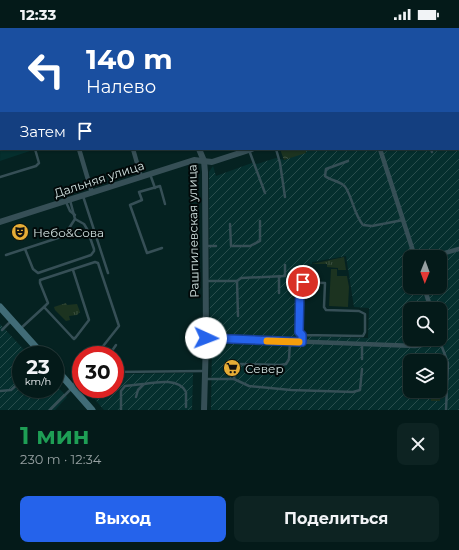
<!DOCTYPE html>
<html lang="ru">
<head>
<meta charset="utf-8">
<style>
  :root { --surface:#041a19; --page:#0d2322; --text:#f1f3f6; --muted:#97a1a2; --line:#253838; --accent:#2563eb }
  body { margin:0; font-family:Montserrat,sans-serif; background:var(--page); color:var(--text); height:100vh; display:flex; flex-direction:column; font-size:15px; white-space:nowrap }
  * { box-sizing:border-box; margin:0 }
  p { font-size:13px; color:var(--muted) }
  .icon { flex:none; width:22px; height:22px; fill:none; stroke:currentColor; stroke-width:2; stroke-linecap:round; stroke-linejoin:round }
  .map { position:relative; height:382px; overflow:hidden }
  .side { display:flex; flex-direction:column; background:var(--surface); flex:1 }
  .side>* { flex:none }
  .banner { position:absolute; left:0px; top:0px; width:459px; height:122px; box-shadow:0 1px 3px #0004,0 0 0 1px var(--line); background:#1a4fa0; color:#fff; overflow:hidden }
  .needle { width:26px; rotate:181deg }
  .fabs { position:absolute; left:403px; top:222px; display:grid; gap:8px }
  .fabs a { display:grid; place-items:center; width:44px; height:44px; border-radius:8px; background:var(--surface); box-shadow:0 1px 3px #0004,0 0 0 1px var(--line); font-size:20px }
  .speed { position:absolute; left:12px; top:318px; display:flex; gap:8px; font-size:20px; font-weight:700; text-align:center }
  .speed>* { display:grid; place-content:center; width:52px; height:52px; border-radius:50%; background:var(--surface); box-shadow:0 1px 3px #0004,0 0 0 1px var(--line); line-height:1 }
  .speed small { font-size:10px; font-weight:400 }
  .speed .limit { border:6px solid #d22; background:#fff; color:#111 }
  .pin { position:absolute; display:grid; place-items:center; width:34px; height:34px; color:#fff; margin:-17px; border:2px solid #fff; border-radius:50%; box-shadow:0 1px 4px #0007 }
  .me { position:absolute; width:44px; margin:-22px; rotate:92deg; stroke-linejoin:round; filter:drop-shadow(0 0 3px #0008) }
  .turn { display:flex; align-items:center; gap:14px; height:84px; padding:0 20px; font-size:18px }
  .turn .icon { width:52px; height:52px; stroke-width:2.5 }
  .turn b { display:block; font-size:28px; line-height:34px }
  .then { display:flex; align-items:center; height:38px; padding:0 20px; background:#0003; gap:8px; font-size:15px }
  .round { display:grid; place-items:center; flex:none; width:42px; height:42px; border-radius:8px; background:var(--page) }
  .overview { display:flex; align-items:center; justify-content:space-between; height:68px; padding:0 20px }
  h1 { font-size:24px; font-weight:700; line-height:30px; color:#1e9e55 }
  .button { display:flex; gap:8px; margin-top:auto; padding:8px 20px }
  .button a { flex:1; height:46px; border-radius:8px; background:var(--accent); color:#fff; font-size:16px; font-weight:700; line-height:46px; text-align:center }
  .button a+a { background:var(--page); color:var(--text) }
  .status { display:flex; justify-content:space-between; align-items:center; height:28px; padding:0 20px; background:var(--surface); direction:ltr }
  .status svg { height:11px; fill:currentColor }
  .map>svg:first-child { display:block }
</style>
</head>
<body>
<div class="status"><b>12:33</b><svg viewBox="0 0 49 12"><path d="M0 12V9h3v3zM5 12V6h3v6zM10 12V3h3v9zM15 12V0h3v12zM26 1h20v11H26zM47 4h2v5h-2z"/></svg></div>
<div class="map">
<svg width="459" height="382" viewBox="0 0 459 382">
  <defs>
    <pattern id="industrial-furrows" width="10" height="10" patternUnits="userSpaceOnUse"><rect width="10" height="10" fill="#052f2e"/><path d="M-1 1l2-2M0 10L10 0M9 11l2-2" fill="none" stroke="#294d4c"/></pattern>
    <pattern id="forest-crowns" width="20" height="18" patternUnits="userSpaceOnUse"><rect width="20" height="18" fill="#1c3320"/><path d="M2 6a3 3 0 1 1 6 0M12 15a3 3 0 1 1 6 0" fill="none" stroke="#3c5040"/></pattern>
    <pattern id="park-tufts" width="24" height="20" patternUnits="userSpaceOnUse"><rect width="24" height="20" fill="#1c3320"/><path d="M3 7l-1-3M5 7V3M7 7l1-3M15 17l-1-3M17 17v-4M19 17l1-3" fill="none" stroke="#3c5040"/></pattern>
  </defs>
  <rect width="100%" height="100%" fill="#052221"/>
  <path fill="#052f2e" d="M1,65V121H33V122L0,133Z"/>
  <g fill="url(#industrial-furrows)" fill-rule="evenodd">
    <path d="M418,0H459V34H458V1H415Z"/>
    <path d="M458,55H459V382H211L212,318L210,310L209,144L213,138L216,148L252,135L257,136L276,130L284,132L306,124V121H458ZM346,228L354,279L369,280L368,310L296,308L297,259L292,241L312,236V234ZM410,229H440V259H410ZM410,281H440V311H410ZM410,333H440V363H410Z"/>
    <path d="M0,296L29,327H21V361H55V356L67,369L55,382H0Z"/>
    <path d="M193,345L192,382H104L92,368L98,361H115V346Z"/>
  </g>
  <path fill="#1c3320" d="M331,241H337V248H347L349,259L348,279L329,278Z"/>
  <path fill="url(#forest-crowns)" d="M280,121H306V125L284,132Z"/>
  <g fill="url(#park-tufts)">
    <path d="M344,229L346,242H338V240L327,239V236H312Z"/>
    <path d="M66,275L67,277L77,276L80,284L77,287L69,288L70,292L66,293L55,282L54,279Z"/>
    <path d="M440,353V373H431V363H440Z"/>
  </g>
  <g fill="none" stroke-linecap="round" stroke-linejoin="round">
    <g stroke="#364f56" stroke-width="2.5">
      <path d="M353,0L354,1"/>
      <path d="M403,1L406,0"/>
      <path d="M458,1H459"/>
      <path d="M0,47H1"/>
      <path d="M458,58L459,57"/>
      <path d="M276,121L280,135L285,169"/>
      <path d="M431,121L432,124"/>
      <path d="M249,122L265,165"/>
      <path d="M348,133L326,141L325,148C331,153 342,153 346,160C353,172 354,186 363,197L372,198L403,192"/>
      <path d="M150,146L155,160"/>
      <path d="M0,149L36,138L39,135L35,121"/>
      <path d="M83,168L108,245"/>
      <path d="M66,174L70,183L75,187"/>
      <path d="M230,196L231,218H250L260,213V193"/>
      <path d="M206,218H216"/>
      <path d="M162,220L147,225L130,177L142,172L139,164L160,158L165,176"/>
      <path d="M25,221L33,241L38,245L91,227L94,223V221L87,201L84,196L75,191"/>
      <path d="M6,227L64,208L75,191L70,172"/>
      <path d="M279,248V265"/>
      <path d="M206,253H237L238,288"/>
      <path d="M237,253L241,250L285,248V237"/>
      <path d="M300,261H308"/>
      <path d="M44,279L48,275L40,255V252L95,234L98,235L119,298L96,327"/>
      <path d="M20,301L44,279L72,309L74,311L76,309L89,292L73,242"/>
      <path d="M2,302L12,292"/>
      <path d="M439,311L448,335L446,382"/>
      <path d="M302,314V307L299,304L300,257L301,254L325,255L324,279L326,282L359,283L365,286V304L363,308L302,307"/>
      <path d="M109,327L116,317"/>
      <path d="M362,331V316"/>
      <path d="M115,344L204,343"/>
      <path d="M206,351H234L249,358L291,362L353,364L360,362L362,341"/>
      <path d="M234,351C235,345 234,338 241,336L280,337L286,336L289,331L290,314"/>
      <path d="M73,357L81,346"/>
      <path d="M0,363L11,362L21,353"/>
      <path d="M79,367L83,361"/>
      <path d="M136,369L138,362L144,356C157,354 179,350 186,364V379"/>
      <path d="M50,382L72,360"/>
      <path d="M121,382V363L125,358L143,356"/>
    </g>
    <g stroke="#364f56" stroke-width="4.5">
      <path d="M41,0L42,1"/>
      <path d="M95,0V1"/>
      <path d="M5,1L8,0"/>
      <path d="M202,1L205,0"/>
      <path d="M330,1L333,0"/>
      <path d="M0,3L1,2"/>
      <path d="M79,121L92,165"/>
      <path d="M133,121L141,149"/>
      <path d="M380,121L415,229"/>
      <path d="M431,229L459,221"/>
      <path d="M424,259L431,281"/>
      <path d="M206,310L415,318L422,317L430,311"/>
    </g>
    <g stroke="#364f56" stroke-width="6">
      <path d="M162,0L163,1"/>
      <path d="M339,0V1"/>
      <path d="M458,49L459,48"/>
      <path d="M199,121L204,133L205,144L206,310L204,382"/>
      <path d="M0,194L194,132L212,134L252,121"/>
    </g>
    <g stroke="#416c77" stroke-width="7">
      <path d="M0,279L43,327"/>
      <path d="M55,340L92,382"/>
    </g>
  </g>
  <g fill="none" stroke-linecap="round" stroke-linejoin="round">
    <g stroke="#184099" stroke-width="10">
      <path id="route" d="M206,310L302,314V307L299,304L300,257L303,254"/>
    </g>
    <use href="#route" stroke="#2563eb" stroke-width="7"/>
    <path stroke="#f59e0b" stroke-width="7" d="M267,313L299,314"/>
  </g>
  <defs>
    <g id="theatre-disc" transform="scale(0.9)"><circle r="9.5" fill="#e6ad36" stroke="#020909"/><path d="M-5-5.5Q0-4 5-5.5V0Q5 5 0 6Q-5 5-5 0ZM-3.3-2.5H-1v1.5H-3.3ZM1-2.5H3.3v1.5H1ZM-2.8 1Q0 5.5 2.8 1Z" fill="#111"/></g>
    <g id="supermarket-disc" transform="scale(0.9)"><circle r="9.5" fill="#e6ad36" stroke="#020909"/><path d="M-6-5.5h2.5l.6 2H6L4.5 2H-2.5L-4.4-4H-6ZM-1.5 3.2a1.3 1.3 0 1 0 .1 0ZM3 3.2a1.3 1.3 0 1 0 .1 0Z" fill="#111"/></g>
  </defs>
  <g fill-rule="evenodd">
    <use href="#theatre-disc" x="20" y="204"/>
    <use href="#supermarket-disc" x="232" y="340"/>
  </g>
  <g text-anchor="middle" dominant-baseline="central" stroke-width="4" stroke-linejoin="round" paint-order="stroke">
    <g font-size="12" fill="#d2e2e1" stroke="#020909">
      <text transform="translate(99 151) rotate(-18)">Дальняя улица</text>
      <text transform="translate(193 203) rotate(-91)">Рашпилевская улица</text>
    </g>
    <g font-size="12" fill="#d2e2e1" stroke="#020909" text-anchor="start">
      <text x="33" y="204">Небо&amp;Сова</text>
      <text x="245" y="340">Север</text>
    </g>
  </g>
</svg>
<div class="fabs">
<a><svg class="needle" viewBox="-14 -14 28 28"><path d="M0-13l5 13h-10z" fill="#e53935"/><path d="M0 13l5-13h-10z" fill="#97a1a2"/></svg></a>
<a><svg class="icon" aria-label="search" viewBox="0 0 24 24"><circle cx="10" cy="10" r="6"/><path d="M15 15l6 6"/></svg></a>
<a><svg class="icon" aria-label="layers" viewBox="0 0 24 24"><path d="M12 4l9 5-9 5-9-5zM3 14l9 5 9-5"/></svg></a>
</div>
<div class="speed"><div>23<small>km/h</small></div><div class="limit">30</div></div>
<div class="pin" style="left:303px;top:254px;background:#d93025"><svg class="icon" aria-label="arrive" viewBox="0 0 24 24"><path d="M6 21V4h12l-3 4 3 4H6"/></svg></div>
<svg class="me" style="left:206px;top:310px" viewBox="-20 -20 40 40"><circle r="19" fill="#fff"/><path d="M0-13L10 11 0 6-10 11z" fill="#2563eb"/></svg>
<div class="banner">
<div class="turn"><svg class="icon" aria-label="left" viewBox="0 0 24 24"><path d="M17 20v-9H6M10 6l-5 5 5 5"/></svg><div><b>140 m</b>Налево</div></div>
<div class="then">Затем<svg class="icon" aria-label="arrive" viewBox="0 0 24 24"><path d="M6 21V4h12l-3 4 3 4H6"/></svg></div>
</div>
</div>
<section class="side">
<div class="overview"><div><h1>1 мин</h1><p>230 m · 12:34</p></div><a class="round"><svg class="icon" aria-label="close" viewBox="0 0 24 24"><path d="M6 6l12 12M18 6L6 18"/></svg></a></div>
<div class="button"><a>Выход</a><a>Поделиться</a></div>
</section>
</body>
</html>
